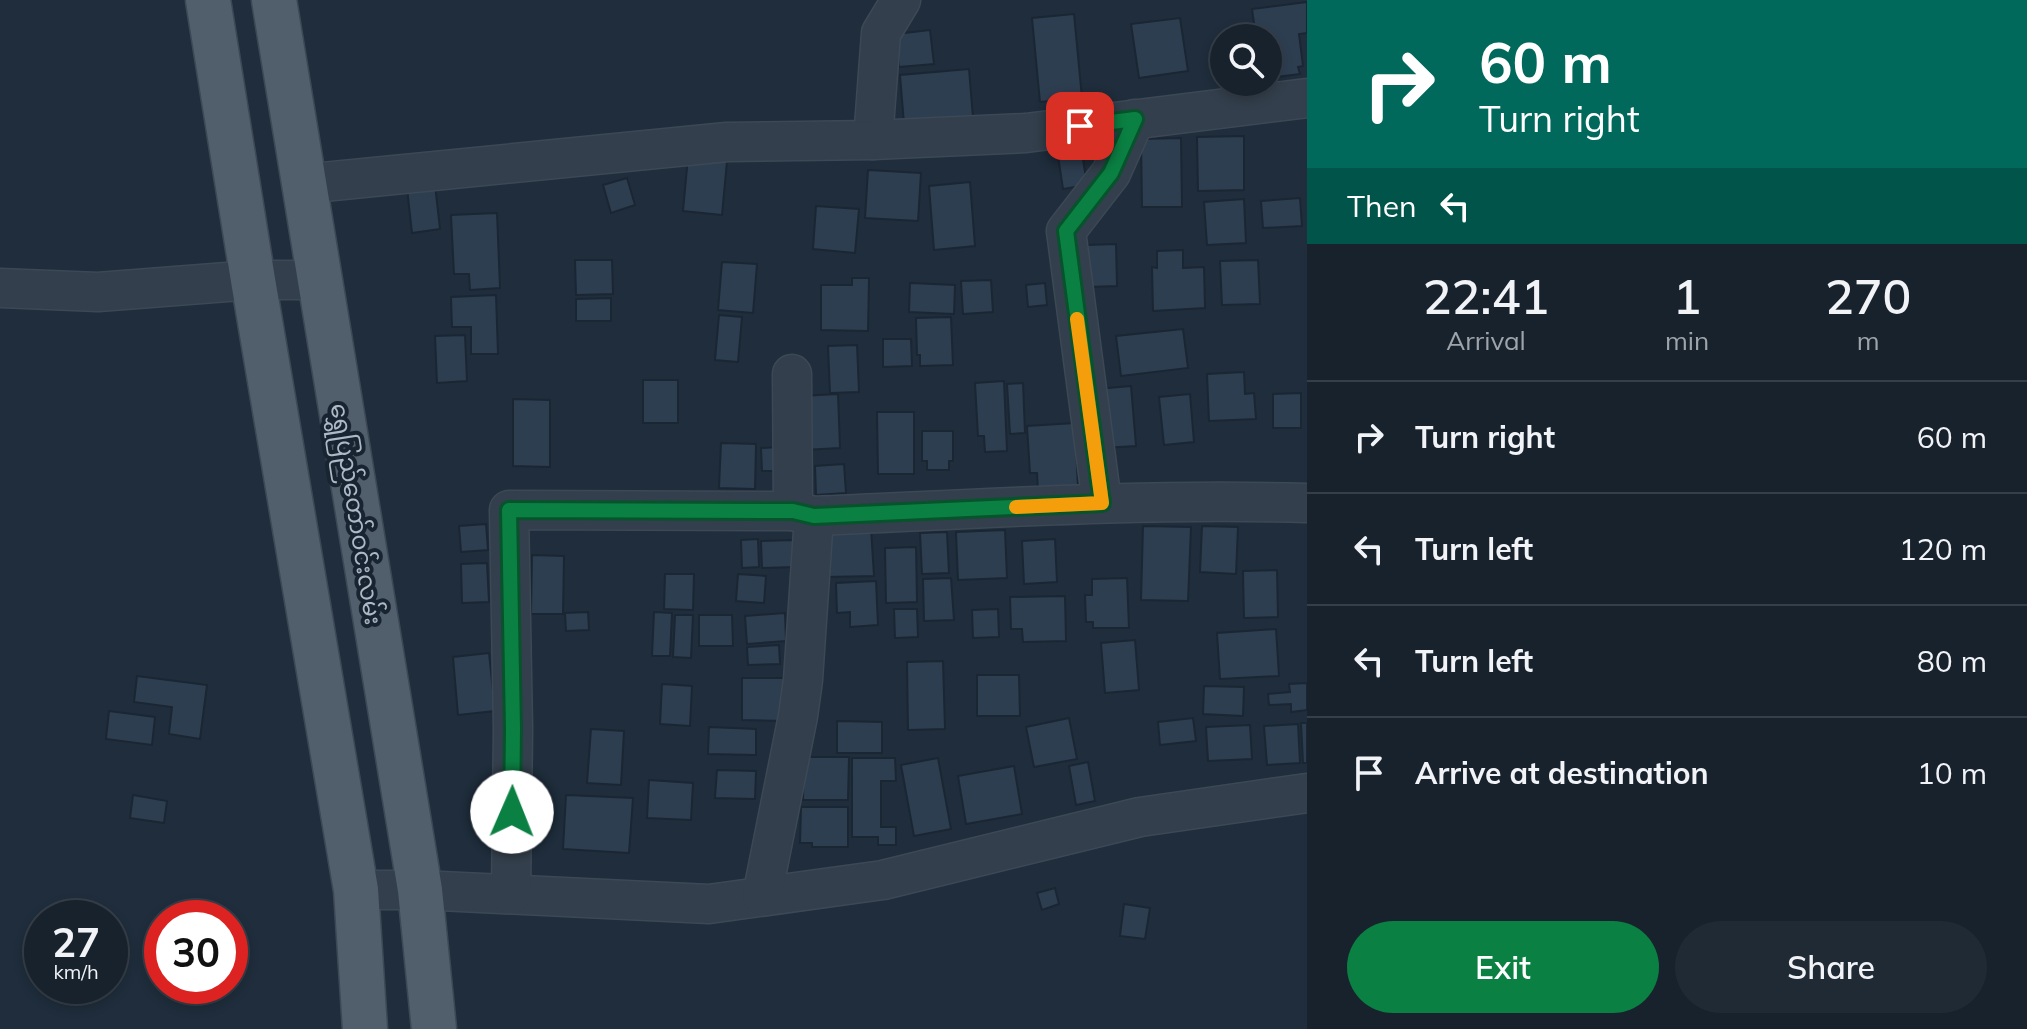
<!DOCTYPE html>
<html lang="en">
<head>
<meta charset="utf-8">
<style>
  :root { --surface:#17222d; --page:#202a35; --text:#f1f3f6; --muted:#9ea4aa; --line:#363f49; --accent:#0b8043 }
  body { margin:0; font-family:Mulish,"Noto Sans Myanmar",sans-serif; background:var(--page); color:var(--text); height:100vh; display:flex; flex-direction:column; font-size:30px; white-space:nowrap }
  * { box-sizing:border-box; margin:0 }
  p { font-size:26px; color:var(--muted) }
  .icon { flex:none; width:44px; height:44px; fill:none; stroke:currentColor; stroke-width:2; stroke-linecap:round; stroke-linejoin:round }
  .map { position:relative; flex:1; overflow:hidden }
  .drawer { display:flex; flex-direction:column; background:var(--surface); width:720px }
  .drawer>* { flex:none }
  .banner { background:#00695c; color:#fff; overflow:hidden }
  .buttons { position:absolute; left:1210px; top:24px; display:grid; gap:16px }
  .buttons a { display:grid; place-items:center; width:72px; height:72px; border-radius:50%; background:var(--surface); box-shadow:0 4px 12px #0003,0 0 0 2px var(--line); font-size:40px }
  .speed { position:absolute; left:24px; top:900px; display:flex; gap:16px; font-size:40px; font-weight:700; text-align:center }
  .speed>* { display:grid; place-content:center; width:104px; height:104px; border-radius:50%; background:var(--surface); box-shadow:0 4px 12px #0003,0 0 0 2px var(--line); line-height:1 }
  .speed small { font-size:20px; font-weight:400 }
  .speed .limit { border:12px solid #d22; background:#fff; color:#111 }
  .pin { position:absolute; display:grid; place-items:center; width:68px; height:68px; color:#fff; margin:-34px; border-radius:16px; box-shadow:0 4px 12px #0006 }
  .me { position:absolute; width:88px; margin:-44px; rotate:1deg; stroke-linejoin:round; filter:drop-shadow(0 0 6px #0008) }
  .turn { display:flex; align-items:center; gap:28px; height:168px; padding:0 40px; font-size:36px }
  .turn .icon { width:104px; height:104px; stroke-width:2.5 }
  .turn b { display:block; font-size:56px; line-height:68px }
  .then { display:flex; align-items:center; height:76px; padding:0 40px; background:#0003; gap:16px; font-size:30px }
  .eta { display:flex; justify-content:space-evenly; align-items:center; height:136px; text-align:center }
  .eta b { font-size:48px; font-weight:600; line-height:56px }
  .action { display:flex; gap:16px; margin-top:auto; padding:16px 40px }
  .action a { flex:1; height:92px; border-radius:48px; background:var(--accent); color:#fff; font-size:32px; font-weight:600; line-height:92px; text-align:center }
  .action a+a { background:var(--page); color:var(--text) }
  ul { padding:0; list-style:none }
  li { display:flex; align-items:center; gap:24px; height:112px; padding:0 40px; border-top:2px solid var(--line) }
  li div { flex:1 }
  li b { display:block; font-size:30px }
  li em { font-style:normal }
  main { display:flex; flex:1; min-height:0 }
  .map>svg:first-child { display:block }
</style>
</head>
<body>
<main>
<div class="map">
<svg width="1307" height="1029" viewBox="0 0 1307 1029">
  <rect width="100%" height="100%" fill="#1f2d3c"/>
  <g fill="#2e3e51" stroke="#1b2633" stroke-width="2">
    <path d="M1307,2V33L1299,34L1303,66L1298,67L1300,74L1276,77V70L1268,71V38H1256L1252,9Z"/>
    <path d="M1074,14L1082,98L1040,102L1032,18Z"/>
    <path d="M1180,18L1188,71L1139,78L1131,24Z"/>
    <path d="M930,30L934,64L899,67L896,34Z"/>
    <path d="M969,69L973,118L904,124L900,75Z"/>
    <path d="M1244,136V190L1198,191L1197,137Z"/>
    <path d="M1181,138L1182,207H1142L1141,139Z"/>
    <path d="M1082,152L1087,185L1063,189L1058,156Z"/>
    <path d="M688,157L727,161L722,215L683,211Z"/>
    <path d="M868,170L921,173L918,221L865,218Z"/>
    <path d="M627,178L635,205L611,213L603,185Z"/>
    <path d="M970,182L975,246L934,250L929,186Z"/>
    <path d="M435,185L440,229L412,233L407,188Z"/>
    <path d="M1300,198L1302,226L1263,228L1261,201Z"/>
    <path d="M1244,199L1246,243L1207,245L1204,202Z"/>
    <path d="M816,206L859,209L855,253L813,249Z"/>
    <path d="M497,213L500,288L470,290L469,274H454L451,215Z"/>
    <path d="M1116,244L1117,286L1088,287L1087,245Z"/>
    <path d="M1183,250V268L1204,267L1205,308L1153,311L1152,267L1157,268V251Z"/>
    <path d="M575,260H612L613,294L576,295Z"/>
    <path d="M1258,260L1260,304L1222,305L1220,261Z"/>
    <path d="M722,262L757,264L753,313L718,310Z"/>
    <path d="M852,278H869L868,331L821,330V285H852Z"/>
    <path d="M991,280L993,312L963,314L961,281Z"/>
    <path d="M910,283L955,285L954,314L909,312Z"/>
    <path d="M1045,283L1047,305L1028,307L1026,285Z"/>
    <path d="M496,295L498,354H471V327H452L451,297Z"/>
    <path d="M611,298V321H576V299Z"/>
    <path d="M719,315L742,317L738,362L715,360Z"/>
    <path d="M951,317L953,365L920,366V355H917L916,318Z"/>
    <path d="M1183,329L1188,368L1121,376L1116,336Z"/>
    <path d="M465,335L467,381L437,383L435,336Z"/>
    <path d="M883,339H911L912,366L883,367Z"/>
    <path d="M857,345L859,392L830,393L828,346Z"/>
    <path d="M1244,372L1245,394L1254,393L1256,419L1209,421L1207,374Z"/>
    <rect x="643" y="380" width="35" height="43"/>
    <path d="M1004,381L1007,451L985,452L984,436H978L975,383Z"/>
    <path d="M1023,383L1025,433L1010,434L1007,384Z"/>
    <path d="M1131,386L1136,446L1103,448L1097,389Z"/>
    <path d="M1301,393V428H1273V394Z"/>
    <path d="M838,394L840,448L803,450L801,396Z"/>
    <path d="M1190,394L1194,442L1164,445L1159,397Z"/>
    <path d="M513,399L550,400V467L513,466Z"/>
    <path d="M877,412H914V474H878Z"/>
    <path d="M1075,423L1078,488L1038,491L1037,473H1030L1027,426Z"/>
    <path d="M922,431H953V461H949V470H927V461H922Z"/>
    <path d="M721,443L756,444L755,489L719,488Z"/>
    <path d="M780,447L781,471H762L761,448Z"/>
    <path d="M844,464L846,493L816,495L815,466Z"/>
    <path d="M486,524L488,550L461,552L459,526Z"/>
    <path d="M1143,526L1191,527L1188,601L1141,600Z"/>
    <path d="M1202,526L1238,527L1236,574L1200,572Z"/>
    <path d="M871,528L874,576L825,577L831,530Z"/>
    <path d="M1005,530L1007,578L958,580L956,532Z"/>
    <path d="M947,532L949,573L922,574L920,533Z"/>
    <path d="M758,539L759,567L742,568L741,540Z"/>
    <path d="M1055,539L1057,582L1024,584L1022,541Z"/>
    <path d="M793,540L795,567L762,568L761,541Z"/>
    <path d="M916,547L917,602L886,603L885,548Z"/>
    <path d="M532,555L564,556L563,614H531Z"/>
    <path d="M487,563L489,602L462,603L461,564Z"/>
    <path d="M1277,570L1278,617L1244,618L1243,571Z"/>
    <path d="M665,574H694L693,610L664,609Z"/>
    <path d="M738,574L766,576L764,603L736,601Z"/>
    <path d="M951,578L954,620L924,621L923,579Z"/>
    <path d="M1127,578L1129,628H1093V622H1086L1085,595H1092V579Z"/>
    <path d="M876,581L878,625L850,627V612L837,613L836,583Z"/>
    <path d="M1065,596L1066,641L1023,642L1022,629H1011L1010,597Z"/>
    <path d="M894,609H917L918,637L895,638Z"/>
    <path d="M998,609L999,637L973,638L972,610Z"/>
    <path d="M588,612L589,630L566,631L565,613Z"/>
    <path d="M654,612L672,613L670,656H652Z"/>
    <path d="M785,613L786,641L747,644L745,616Z"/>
    <path d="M675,615H693L691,658L673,657Z"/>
    <path d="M699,615H732L733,646H699Z"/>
    <path d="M1276,629L1279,676L1220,679L1217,633Z"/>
    <path d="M1135,640L1139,690L1105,693L1101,643Z"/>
    <path d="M779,645L780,664L748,665L747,647Z"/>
    <path d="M489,653L495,711L458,715L453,657Z"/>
    <path d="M943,661L945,729L908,730L907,662Z"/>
    <path d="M977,675H1019L1020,716H977Z"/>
    <path d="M137,676L207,685L200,739L169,734L172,707L134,702Z"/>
    <path d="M742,678H786V721L742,720Z"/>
    <path d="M1307,683V710L1291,712V704L1269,705L1268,694L1290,692L1289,684Z"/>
    <path d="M662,684L692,686L690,726L660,724Z"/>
    <path d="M1204,686L1244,687L1243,716L1203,714Z"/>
    <path d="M109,711L155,717L152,745L106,739Z"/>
    <path d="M1069,718L1077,759L1034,767L1026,727Z"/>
    <path d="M1193,718L1196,741L1160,745L1158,722Z"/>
    <path d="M837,721L882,722V753H837Z"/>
    <path d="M1301,723H1307V763H1303Z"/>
    <path d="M1298,724L1300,763L1267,765L1264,726Z"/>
    <path d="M1250,725L1252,759L1208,761L1206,727Z"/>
    <path d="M709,727L756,729V755L708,754Z"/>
    <path d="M591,729L624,731L621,785L587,783Z"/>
    <path d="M804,757H849L848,800H803Z"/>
    <path d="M852,758H895L896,781H881V827H896V845H878V837H852Z"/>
    <path d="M938,758L951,829L914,836L901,765Z"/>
    <path d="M1088,762L1095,801L1076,805L1069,766Z"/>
    <path d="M1014,766L1022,814L966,824L958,776Z"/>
    <path d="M717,770L756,771L755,799L715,798Z"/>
    <path d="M649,780L693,783L691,820L647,818Z"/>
    <path d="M133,795L167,801L164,823L130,818Z"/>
    <path d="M566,795L633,798L629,853L563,849Z"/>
    <path d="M801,807H848V847H812V843H800Z"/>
    <path d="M1055,888L1059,904L1042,910L1037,893Z"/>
    <path d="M1124,904L1150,908L1145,939L1120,936Z"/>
  </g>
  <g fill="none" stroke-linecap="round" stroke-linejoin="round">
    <g stroke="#3d4855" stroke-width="41">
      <g id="street">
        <path d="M873,140L881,33L901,0"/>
        <path d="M303,184L727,142L873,140L1026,133L1307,98"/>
        <path d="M0,288L98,292L253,280H318"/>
        <path d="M792,374L793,511"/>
        <path d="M1102,503L1066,231L1111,173L1135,119"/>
        <path d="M814,516C978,509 1143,498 1307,503"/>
        <path d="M356,890H420L709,904L883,880L1140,817L1307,793"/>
        <path d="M511,894L513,729L509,510L793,511L814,516L803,680L798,716L762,896"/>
      </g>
    </g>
    <g stroke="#3d4855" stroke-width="47">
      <g id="primary">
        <path d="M208,0L253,280L356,890L365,1029"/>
        <path d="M274,0L420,890L434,1029"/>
      </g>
    </g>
    <use href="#street" stroke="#333f4c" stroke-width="38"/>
    <use href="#primary" stroke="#515e6c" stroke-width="44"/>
  </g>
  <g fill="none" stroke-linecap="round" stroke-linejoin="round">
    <g stroke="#07532c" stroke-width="20">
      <path id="route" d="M512,812L513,729L509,510L793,511L814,516L1102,503L1066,231L1111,173L1135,119L1080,126"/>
    </g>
    <use href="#route" stroke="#0b8043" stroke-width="14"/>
    <path stroke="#f59e0b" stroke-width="14" d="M1016,507L1102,503L1077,319"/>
  </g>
  <g text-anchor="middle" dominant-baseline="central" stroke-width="8" stroke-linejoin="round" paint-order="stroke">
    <g font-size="24" fill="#aeb9c8" stroke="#192431">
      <text transform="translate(357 514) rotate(81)">ရွှေပြည်တော်ဝင်းလမ်း</text>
    </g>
  </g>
</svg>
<div class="buttons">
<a><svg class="icon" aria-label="search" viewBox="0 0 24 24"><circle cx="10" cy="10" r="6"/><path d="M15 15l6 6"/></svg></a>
</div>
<div class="speed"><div>27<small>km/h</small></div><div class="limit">30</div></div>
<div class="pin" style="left:1080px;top:126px;background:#d93025"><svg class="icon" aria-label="arrive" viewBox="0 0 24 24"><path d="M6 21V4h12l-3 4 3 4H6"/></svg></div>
<svg class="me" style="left:512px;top:812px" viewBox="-20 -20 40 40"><circle r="19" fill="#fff"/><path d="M0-13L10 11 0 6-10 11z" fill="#0b8043"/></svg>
</div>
<section class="drawer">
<div class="banner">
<div class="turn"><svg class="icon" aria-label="right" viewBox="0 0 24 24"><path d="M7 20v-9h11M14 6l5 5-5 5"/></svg><div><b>60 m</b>Turn right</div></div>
<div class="then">Then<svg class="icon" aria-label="left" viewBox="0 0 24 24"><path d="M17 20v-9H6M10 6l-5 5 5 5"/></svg></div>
</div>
<div class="eta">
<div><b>22:41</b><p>Arrival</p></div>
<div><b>1</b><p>min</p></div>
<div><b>270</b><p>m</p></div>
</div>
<ul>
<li><svg class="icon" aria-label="right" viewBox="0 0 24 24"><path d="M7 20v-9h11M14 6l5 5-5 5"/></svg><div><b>Turn right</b></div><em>60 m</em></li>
<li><svg class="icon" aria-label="left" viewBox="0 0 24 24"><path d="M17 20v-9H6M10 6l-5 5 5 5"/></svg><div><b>Turn left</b></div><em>120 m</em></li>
<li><svg class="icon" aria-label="left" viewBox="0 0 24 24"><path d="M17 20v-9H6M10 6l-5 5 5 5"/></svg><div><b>Turn left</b></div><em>80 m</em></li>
<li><svg class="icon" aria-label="arrive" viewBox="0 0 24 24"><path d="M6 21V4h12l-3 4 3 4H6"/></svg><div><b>Arrive at destination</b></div><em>10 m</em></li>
</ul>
<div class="action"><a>Exit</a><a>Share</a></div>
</section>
</main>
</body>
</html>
